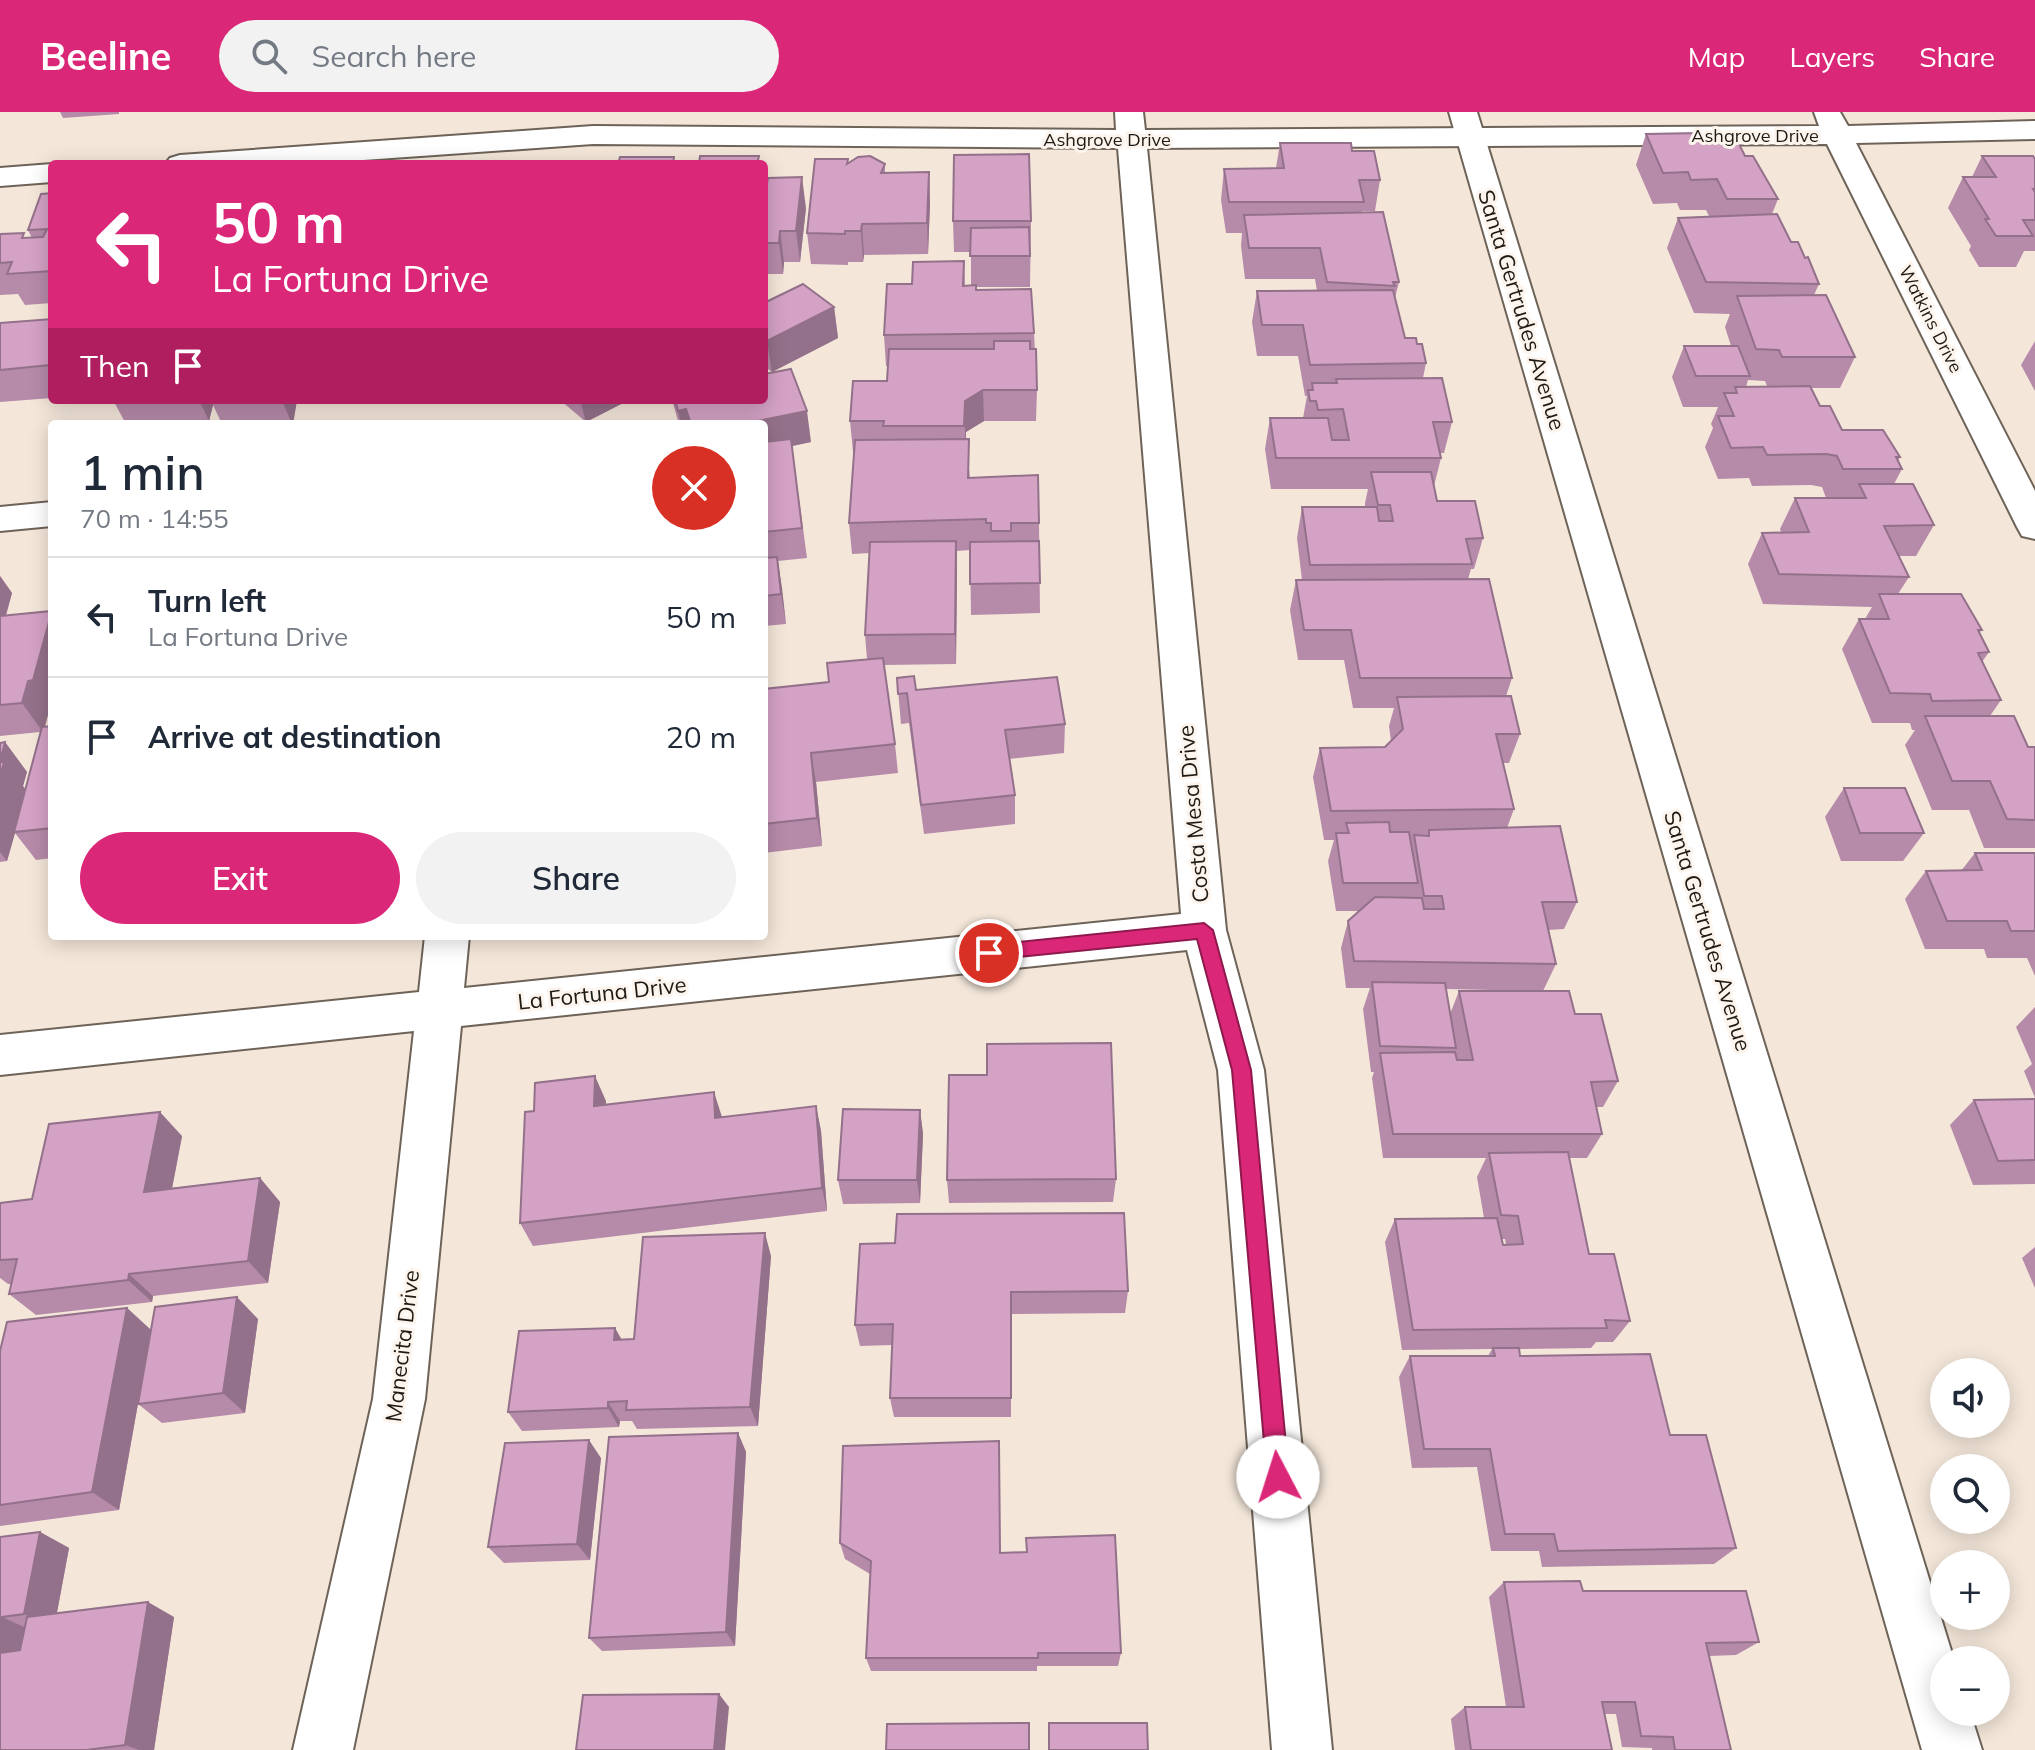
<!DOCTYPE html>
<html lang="en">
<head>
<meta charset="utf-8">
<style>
  :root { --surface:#fff; --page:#f2f2f3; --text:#1f2937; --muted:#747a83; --line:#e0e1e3; --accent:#db2777 }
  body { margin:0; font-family:Mulish,sans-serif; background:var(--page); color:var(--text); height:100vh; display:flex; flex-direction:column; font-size:30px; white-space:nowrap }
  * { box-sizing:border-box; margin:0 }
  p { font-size:26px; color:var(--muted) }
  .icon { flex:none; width:44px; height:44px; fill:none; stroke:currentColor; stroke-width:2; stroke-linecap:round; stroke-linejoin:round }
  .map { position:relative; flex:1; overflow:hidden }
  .sheet { position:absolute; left:48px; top:308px; width:720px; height:520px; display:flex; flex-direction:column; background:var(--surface); border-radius:8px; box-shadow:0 4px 20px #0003 }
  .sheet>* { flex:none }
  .banner { position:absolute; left:48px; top:48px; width:720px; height:244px; border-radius:8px; box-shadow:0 4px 20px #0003; background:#db2777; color:#fff; overflow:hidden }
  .controls { position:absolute; left:1930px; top:1246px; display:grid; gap:16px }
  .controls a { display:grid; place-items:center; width:80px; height:80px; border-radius:50%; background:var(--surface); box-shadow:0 4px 20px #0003; font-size:40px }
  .pin { position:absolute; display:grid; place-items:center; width:68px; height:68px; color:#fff; margin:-34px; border:4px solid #fff; border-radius:50%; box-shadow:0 2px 8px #0007 }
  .me { position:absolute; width:88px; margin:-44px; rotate:355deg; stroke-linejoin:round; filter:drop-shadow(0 0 6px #0008) }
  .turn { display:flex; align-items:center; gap:28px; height:168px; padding:0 32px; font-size:36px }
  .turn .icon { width:104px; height:104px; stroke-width:2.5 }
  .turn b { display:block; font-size:56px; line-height:68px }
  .then { display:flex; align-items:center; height:76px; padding:0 32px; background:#0003; gap:16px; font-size:30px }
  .round { display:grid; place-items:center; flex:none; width:84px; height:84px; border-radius:42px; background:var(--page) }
  .head { display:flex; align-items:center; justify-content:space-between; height:136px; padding:0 32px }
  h1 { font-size:48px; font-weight:600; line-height:60px }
  .primary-button { display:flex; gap:16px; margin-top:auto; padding:16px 32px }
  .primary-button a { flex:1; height:92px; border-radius:48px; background:var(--accent); color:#fff; font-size:32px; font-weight:600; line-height:92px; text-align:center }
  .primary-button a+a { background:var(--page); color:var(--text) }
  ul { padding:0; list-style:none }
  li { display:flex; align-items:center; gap:24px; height:120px; padding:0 32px; border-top:2px solid var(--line) }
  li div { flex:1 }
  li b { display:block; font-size:30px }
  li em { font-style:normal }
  header { display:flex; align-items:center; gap:48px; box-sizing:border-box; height:112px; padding:0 40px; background:var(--accent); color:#fff }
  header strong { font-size:38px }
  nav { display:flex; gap:44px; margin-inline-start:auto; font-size:28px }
  .search { width:560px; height:72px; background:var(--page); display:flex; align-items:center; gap:20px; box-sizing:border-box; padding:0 28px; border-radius:44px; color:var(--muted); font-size:30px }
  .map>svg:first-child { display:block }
</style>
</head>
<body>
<header>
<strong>Beeline</strong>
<div class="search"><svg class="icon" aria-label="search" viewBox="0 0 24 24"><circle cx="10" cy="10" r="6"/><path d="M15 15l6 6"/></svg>Search here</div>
<nav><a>Map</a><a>Layers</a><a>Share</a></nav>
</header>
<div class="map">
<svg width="2035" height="1638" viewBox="0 0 2035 1638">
  <rect width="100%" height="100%" fill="#f4e7da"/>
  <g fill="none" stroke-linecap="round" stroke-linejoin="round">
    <g stroke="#6e6358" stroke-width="4">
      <g id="minor">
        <path d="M1115,0H1143L1145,18L1819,14L1814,0H1840L1848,14L2035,9V27L1856,31L2035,379V427L2022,424L2017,415L1827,32L1147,36L1226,818L1264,958L1332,1638H1272L1218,958L1187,838L461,914L425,1287L353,1638H293L373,1287L414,919L0,963V923L419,880L425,824H469L464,876L1181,802L1118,36L593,32L306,52H165L170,46L180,43L593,14L1116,18Z"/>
        <path d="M52,52V70L0,74V56Z"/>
        <path d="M52,390V414L0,419V395Z"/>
      </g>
    </g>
    <g stroke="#6e6358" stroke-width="4">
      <path id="secondary" d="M1449,0H1477L1954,1548H1944V1600H1970L1982,1638H1922Z"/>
    </g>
    <use href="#minor" fill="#fff" fill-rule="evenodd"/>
    <use href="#secondary" fill="#fff" fill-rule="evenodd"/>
  </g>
  <g fill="#b68ba9" fill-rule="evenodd">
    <path d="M60,0H119V2L63,6Z"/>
    <path d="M1646,22L1705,32L1745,44L1778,87L1772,102L1819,172L1814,183L1855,245L1840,276H1811L1820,294L1842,318L1900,345L1898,349L1902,357L1894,372L1934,413L1916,444H1899L1909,465L1898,482L1982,518L1979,521L1989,540L1982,550L2001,588L1990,604L2028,635H2035V736H1984L1969,698H1932L1905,633L1915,618H1912L1910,611H1872L1842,537L1859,507H1865L1872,495L1763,492L1748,452L1762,421H1781L1780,417L1795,386H1826L1822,375L1811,373L1752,374L1749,366L1718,367L1705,335L1713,316L1711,312L1718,295H1683L1672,265L1684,234H1731L1725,215L1730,202L1694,201L1667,136L1678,106L1709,104L1706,98H1680L1677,91L1653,92L1636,53ZM1748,268L1765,269L1767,274L1746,275Z"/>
    <path d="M1280,31L1352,39L1380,68L1375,99H1362V101L1399,170L1395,186L1405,226L1417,232L1426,251L1423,266L1452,310L1444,341H1440L1441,346L1434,374L1437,389L1483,426L1474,457H1471L1468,467L1512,566L1506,584L1520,622L1509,651H1503L1514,697L1507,716L1577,790L1564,817L1548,818L1556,852L1543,879L1575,902L1618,969L1603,995H1596L1602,1022L1587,1046H1569L1589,1142L1630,1209L1613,1230H1596L1591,1236L1519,1237L1520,1244L1670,1323L1736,1436L1714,1452L1542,1455L1539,1439H1491L1477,1355L1412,1356L1399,1265L1410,1244H1488L1492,1237L1402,1238L1385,1130L1395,1107L1484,1106L1477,1065L1486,1046H1383L1372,966L1374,960H1371L1363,897L1370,876H1346L1341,836L1348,809L1359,799H1336L1328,749L1334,728H1324L1313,665L1320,636L1385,635L1391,629L1389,614L1394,596H1353L1344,548H1298L1290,498L1296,468H1302L1297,426L1302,395H1365V391L1368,377H1271L1265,337L1270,306H1303L1307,284H1305L1298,244H1257L1252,210L1257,179H1317L1315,167H1245L1241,134L1242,121H1226L1221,88L1224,57L1276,56ZM1446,877L1532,879H1459L1450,902ZM1502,1127H1505L1506,1133H1503Z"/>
    <path d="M1982,44L2035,47V139H2024L2016,155H1979L1969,138L1971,134L1948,96L1963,65H1972Z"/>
    <path d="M848,47V51L885,52V61L929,60L930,91L928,142L864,143L863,150H848V153L811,152L807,121Z"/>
    <path d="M764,77L806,96L800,150H784L783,162H764Z"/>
    <path d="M52,81V191L25,193L18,182L0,183V122L32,126L28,118Z"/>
    <path d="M953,109H1031L1030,175H976V178L1034,221L1037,278L1036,309H984L966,320V327L970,366L1039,411L1040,501L971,503L970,438L957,439L956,552L884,553L895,632L898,661L816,670L822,734L764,741V577L829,570L867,547L865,523L870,441L852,442L849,411L854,340H853L850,309L887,269L888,254H886L884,223L912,172L964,149L965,174H971V140H954Z"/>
    <path d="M764,191L834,195L838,226L772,260L764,254Z"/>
    <path d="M52,207V286L0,290V211Z"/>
    <path d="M2035,229V279L2021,253Z"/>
    <path d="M113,288H297L293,312H222L213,293L209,309L178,312H126Z"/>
    <path d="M560,288H629L586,310Z"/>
    <path d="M672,288H764L811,330L792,334L807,446L778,449L786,512L764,514L767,562L764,563V312H679Z"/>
    <path d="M0,464L12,481L6,504L52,499V598L49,599L45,615L52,614V746L36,748L15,721L7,749L0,750V631L5,630L27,660L23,674L25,677L40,620L0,624Z"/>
    <path d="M897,566L916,578L1065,612L1064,641L1009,647L1015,683V712L924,722L909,611L901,612Z"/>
    <path d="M1844,676L1924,721L1903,749H1841L1825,705Z"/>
    <path d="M1975,741H2035V864L2027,846H1987L1984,837H1925L1905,787L1926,759H1961Z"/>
    <path d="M2035,895V986L2024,959L2032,952L2016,915Z"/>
    <path d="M2035,987V1072L1973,1073L1950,1013L1974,988Z"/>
    <path d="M606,989L605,992L722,1005L816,994L821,1019L827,1099L533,1134L520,1111L534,999Z"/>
    <path d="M920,998L923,1022L920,1091L843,1092L838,1068Z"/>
    <path d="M182,1024L172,1076L260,1066L280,1090L268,1171L153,1184L152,1190L36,1203L9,1182L11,1172H8L0,1166V1091L32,1087Z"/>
    <path d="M1116,1067L1113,1090L949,1091L947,1068Z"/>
    <path d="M860,1132L1128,1179L1125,1201L1011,1202V1305H894L890,1286L892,1233L860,1234L855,1213Z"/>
    <path d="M2035,1135V1176L2022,1146Z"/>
    <path d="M771,1144L758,1314L637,1317L632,1309H620L619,1315L522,1319L508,1300L615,1216L622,1228L634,1227Z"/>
    <path d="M127,1196L151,1218L258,1207L245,1301L162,1311L138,1292L119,1398L0,1414V1239Z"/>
    <path d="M738,1321L746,1340L735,1534L602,1539L589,1526Z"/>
    <path d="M601,1346L590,1448L504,1451L488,1435Z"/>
    <path d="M40,1420L69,1436L57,1501L174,1505L154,1638H0V1425Z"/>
    <path d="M840,1431L1000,1441L1121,1541L1118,1554H1037V1559H871L866,1546L870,1462L845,1447Z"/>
    <path d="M1504,1470L1583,1479L1759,1530L1736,1543L1709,1544L1731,1638H1652V1636L1622,1635L1616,1602H1605L1612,1638H1455L1451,1607L1465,1595H1506L1489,1485Z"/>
  </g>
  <g fill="#94718a">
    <path d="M929,60L930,91L928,142L927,111Z"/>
    <path d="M802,65L806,96L800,150L796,119Z"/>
    <path d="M862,112L864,143L863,150L861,119Z"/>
    <path d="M780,119L784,150L783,162L779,131Z"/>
    <path d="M834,195L838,226L772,260L767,229Z"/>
    <path d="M983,278L984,309L966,320L965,345V289Z"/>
    <path d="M199,288H211L213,293L209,309Z"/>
    <path d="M282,288H297L293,312H292Z"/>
    <path d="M580,288H629L586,310Z"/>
    <path d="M686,297L689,312H681L678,299Z"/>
    <path d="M807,299L811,330L792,334L807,446L792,334L764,340V312H743Z"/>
    <path d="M956,429L957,459L956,552L955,522Z"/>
    <path d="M777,445L782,476L786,512L781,482Z"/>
    <path d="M0,464L12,481L0,523Z"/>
    <path d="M52,500V598L49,599L43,620L22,591Z"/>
    <path d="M764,512V514L767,562L764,544Z"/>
    <path d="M5,630L27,660L23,674L27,679L14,720L15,721L7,749L0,740V651Z"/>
    <path d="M811,641L816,670L822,734L817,706Z"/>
    <path d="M595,964L606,989L605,1018L594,994Z"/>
    <path d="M714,980L722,1005L715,1006Z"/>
    <path d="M816,994L821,1019L827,1099L822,1076Z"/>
    <path d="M920,998L923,1022L920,1091L917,1068Z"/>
    <path d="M160,1000L182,1024L167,1103L144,1080Z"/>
    <path d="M260,1066L280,1090L268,1171L248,1149Z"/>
    <path d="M765,1121L771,1144L758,1314L750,1295Z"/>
    <path d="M129,1162L153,1184L152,1190L128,1168Z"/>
    <path d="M237,1185L258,1207L245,1301L223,1281Z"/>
    <path d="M127,1196L151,1218L119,1398L92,1380Z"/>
    <path d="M615,1216L626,1236L614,1228Z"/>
    <path d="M608,1290L620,1309L619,1315L608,1296Z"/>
    <path d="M738,1321L746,1340L735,1534L726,1520Z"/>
    <path d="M589,1328L601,1346L590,1448L577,1432Z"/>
    <path d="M40,1420L69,1436L54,1516L24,1502Z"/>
    <path d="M148,1490L174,1505L154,1638H139L125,1633Z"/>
    <path d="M2,1505L33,1519L25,1555L0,1544V1513Z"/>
    <path d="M719,1582L729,1595L725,1638H714Z"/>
  </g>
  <g fill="#d4a2c5" stroke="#94718a" stroke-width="2">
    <path d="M1700,21L1705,32H1739L1745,44H1753L1778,87H1727L1717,67L1691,68L1688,60L1663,61L1646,22Z"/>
    <path d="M1280,31H1351L1352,39H1374L1380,68H1359L1364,90H1229L1224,57L1284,56Z"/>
    <path d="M1029,42L1031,109H953L954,43Z"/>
    <path d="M700,44H759L757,52H699Z"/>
    <path d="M870,44L885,52L881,61L929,60L927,111L862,112L861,119H845V122L807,121L815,47H848L847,52L858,45Z"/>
    <path d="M1982,44H2033L2035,47V77H2033L2035,80V108H2023L2033,124H1996L1985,107H1989L1963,65H1996Z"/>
    <path d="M620,45H674L673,52H618Z"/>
    <path d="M802,65L796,119H780L779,131H764V77H766L768,66Z"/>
    <path d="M52,81V159L7,162L12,150L0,151V122L24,121L22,126L43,125L47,117L28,118L41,82Z"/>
    <path d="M1383,100L1399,170H1393L1395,174L1327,170L1320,136H1249L1244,103Z"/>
    <path d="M1777,102L1791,130H1798L1805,146L1808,145L1819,172L1706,170L1678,106Z"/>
    <path d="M1029,115L1030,144H970L971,116Z"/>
    <path d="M964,149L963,174L976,173V178L1031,177L1034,221L884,223L887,172H912L913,150Z"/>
    <path d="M803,172L834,195L767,229L764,227V191Z"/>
    <path d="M1393,178L1405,226H1416L1417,232H1422L1426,251L1310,253L1303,213H1262L1257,179Z"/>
    <path d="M1826,183L1855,245H1782L1779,238L1756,237L1737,184Z"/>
    <path d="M52,207V247L50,253L0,258V211Z"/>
    <path d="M994,229H1030V237H1036L1037,278H983L965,289L964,314H883L884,309H850L853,269H887L889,237H994Z"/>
    <path d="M1684,234H1738L1750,264H1696Z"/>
    <path d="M791,257L807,299L743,312H691L686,297L678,299L675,288H764V262Z"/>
    <path d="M1442,266L1452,310H1433L1441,346H1276L1270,306H1328L1332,328H1349L1343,297L1318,298L1316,289H1310L1308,278H1313L1312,271H1337L1336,267Z"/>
    <path d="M1810,274L1820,294H1830L1842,318H1883L1900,345H1896L1902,357H1843L1837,344L1826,342L1767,343L1763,335L1731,336L1718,304H1734L1724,281H1737L1735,275Z"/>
    <path d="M791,327L802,416L764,420V330Z"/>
    <path d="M969,327L968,366L1038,363L1039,411H1011V419H991V411H986V407L849,411L855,328Z"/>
    <path d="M1371,360H1431L1437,389H1475L1483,426L1466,427L1472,452L1310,453L1302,395H1377L1379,409H1393L1390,393H1378Z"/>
    <path d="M1859,372H1913L1934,413L1884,414L1909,465L1779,462L1762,421L1809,420L1795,386H1866Z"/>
    <path d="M956,429L955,522L865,523L870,430Z"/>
    <path d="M1039,429L1040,471L970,472V430Z"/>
    <path d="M777,445L781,482L764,484V446Z"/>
    <path d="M1489,467L1512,566H1360L1351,518H1304L1296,468Z"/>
    <path d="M1879,482H1961L1982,518H1978L1989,540L1978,541L2001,588L1932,589L1930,582L1890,581L1859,507H1889Z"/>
    <path d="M52,499L33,568L28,569L22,591L0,593V504Z"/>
    <path d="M883,546L895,632L811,641L817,706L764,712V577L829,570L827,551Z"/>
    <path d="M914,564L916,578L1057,565L1065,612L1005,618L1015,683L921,693L907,581L898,582L897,566Z"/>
    <path d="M1511,584L1520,622H1496L1514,697L1331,699L1320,636L1385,635L1403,617L1397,585Z"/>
    <path d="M1925,604H2014L2028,635H2035V708L2007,707L1990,669H1952Z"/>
    <path d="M52,614V716L14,720L42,615Z"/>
    <path d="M5,630L0,649V631Z"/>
    <path d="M0,650H4L0,665Z"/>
    <path d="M1844,676H1905L1924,721H1860Z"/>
    <path d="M1389,710L1390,720H1409L1418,771H1343L1336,721H1349L1346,711Z"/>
    <path d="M1560,714L1577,790H1542L1556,852L1354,849L1348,809L1375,785L1422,786L1424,797H1444L1442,784H1424L1414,723L1429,724V718Z"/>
    <path d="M1975,741H2035V819H2011L2007,809H1947L1926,759L1982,758Z"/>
    <path d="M1372,870L1445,871L1456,936L1380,934Z"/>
    <path d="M1459,879H1569L1575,902H1601L1618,969L1591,970L1602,1022H1393L1380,941L1455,940L1457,948H1473Z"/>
    <path d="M1111,931L1116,1067L947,1068L949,963H987V932Z"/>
    <path d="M595,964L594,994L714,980L715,1006L816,994L822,1076L520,1111L525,1000L534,999L535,971Z"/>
    <path d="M2035,987V1048L1998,1049L1974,988Z"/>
    <path d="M843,997L920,998L917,1068H838Z"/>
    <path d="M160,1000L144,1080L260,1066L248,1149L129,1162L128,1168L9,1182L17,1147L0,1148V1091L32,1087L49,1012Z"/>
    <path d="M1568,1040L1589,1142H1614L1630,1209L1605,1208L1607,1216L1413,1218L1395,1107L1497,1106L1503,1133L1523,1132L1518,1104L1501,1103L1489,1041Z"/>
    <path d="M1124,1101L1128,1179L1011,1180V1286H890L893,1212L855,1213L860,1132L895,1131L897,1102Z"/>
    <path d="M765,1121L750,1295L626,1298L627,1289L608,1290V1296L508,1300L519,1219L615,1216L614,1228L634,1227L643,1125Z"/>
    <path d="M237,1185L223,1281L138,1292L155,1195Z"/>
    <path d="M127,1196L92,1380L0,1393V1239L7,1210Z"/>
    <path d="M1493,1236H1519L1520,1244L1650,1242L1670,1323H1706L1736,1436L1558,1439L1554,1422H1505L1490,1337H1424L1410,1244H1495Z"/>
    <path d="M738,1321L726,1520L589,1526L609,1325Z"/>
    <path d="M589,1328L577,1432L488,1435L505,1331Z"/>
    <path d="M999,1329L1000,1441L1027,1440L1026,1426L1115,1423L1121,1541H1038V1546H866L871,1449L840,1431L843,1334Z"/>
    <path d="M40,1420L24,1502L2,1505L0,1513V1425Z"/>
    <path d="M1580,1469L1583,1479H1746L1759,1530L1706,1531L1731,1638H1675L1673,1625L1641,1624L1635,1590H1602L1612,1638H1471L1465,1595H1524L1504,1470Z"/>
    <path d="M148,1490L125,1633L86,1638H0V1541L20,1538L27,1505Z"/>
    <path d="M719,1582L714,1638H576L583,1583Z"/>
    <path d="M1029,1611V1638H886L887,1612Z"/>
    <path d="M1049,1611H1147L1148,1638H1049Z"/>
  </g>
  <path fill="#db2777" stroke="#8e194d" stroke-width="2" d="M1204,811L1213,818L1251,958L1289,1365L1286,1373L1278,1377L1270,1373L1267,1365L1232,958L1197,827L989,848L983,846L980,841L983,835L989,833Z"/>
  <g text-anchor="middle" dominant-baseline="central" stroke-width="6" stroke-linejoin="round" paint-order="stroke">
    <g font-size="18" fill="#1e1a15" stroke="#fdf5ed">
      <text x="1755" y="23">Ashgrove Drive</text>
      <text x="1107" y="27">Ashgrove Drive</text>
      <text transform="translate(1931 207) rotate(63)">Watkins Drive</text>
    </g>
    <g font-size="22" fill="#1e1a15" stroke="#fdf5ed">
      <text transform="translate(1522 198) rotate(73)">Santa Gertrudes Avenue</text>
      <text transform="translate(1193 702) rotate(-95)">Costa Mesa Drive</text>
      <text transform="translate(1708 819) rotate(73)">Santa Gertrudes Avenue</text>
      <text transform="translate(602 881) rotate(-6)">La Fortuna Drive</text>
      <text transform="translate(402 1234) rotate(-83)">Manecita Drive</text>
    </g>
  </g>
</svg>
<div class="controls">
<a><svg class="icon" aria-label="sound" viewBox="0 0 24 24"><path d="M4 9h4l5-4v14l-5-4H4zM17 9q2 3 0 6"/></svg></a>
<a><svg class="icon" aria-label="search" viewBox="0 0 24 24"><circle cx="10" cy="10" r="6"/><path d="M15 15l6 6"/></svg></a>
<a>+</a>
<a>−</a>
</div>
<div class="pin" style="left:989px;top:841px;background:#d93025"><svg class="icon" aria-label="arrive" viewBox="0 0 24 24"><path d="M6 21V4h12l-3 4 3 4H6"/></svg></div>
<svg class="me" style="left:1278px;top:1365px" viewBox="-20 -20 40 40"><circle r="19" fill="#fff"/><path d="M0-13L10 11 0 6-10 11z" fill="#db2777"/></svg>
<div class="banner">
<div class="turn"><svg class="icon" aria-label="left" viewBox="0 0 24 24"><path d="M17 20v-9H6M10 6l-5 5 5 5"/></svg><div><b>50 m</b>La Fortuna Drive</div></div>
<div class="then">Then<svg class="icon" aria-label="arrive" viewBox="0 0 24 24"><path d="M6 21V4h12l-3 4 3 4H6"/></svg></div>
</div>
<section class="sheet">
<div class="head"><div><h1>1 min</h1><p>70 m · 14:55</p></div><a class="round" style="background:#d93025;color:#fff"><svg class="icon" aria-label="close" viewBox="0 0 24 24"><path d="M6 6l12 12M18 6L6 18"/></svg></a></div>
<ul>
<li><svg class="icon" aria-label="left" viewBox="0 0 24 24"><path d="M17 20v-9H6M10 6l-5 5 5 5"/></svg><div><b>Turn left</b><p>La Fortuna Drive</p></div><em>50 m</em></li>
<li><svg class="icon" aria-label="arrive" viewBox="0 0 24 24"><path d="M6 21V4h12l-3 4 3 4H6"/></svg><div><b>Arrive at destination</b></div><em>20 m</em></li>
</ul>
<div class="primary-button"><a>Exit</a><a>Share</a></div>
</section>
</div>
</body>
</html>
